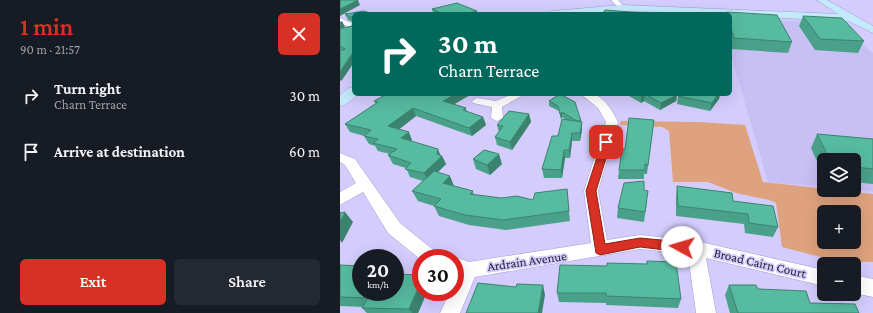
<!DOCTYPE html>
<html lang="en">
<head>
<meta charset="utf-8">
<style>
  :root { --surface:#171b24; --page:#242831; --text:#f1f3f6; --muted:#9ea1a6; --accent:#d93025 }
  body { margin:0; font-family:"Crimson Pro",serif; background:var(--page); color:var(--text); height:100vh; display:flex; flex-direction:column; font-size:15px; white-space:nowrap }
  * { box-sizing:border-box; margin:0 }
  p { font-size:13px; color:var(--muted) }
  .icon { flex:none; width:22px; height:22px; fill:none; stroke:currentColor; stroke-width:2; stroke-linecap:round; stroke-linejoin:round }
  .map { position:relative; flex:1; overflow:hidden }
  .panel { display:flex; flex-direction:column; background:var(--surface); width:340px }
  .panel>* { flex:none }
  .guide { position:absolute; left:12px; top:12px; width:380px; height:84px; border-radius:6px; box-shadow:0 4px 16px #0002; background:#00695c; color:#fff; overflow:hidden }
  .controls { position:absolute; left:477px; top:153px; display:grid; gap:8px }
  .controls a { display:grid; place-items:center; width:44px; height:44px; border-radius:6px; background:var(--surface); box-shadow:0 4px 16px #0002; font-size:20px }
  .speed { position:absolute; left:12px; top:249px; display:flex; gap:8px; font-size:20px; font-weight:700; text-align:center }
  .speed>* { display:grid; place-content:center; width:52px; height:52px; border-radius:50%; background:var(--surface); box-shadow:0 4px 16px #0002; line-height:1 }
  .speed small { font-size:10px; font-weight:400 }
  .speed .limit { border:6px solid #d22; background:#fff; color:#111 }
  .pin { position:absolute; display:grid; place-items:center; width:34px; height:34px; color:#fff; margin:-17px; border-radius:8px; box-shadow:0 2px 6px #0006 }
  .me { position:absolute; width:44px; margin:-22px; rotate:276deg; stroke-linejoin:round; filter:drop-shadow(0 0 3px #0008) }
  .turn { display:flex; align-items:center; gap:14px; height:84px; padding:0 20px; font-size:18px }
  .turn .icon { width:52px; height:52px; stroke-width:2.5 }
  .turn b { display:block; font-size:28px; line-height:34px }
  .round { display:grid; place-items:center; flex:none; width:42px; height:42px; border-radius:6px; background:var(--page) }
  .summary { display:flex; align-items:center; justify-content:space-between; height:68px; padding:0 20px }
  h1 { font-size:24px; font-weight:600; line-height:30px; color:var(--accent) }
  .primary-button { display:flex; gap:8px; margin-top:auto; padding:8px 20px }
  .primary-button a { flex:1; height:46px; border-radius:6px; background:var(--accent); color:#fff; font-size:16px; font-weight:600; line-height:46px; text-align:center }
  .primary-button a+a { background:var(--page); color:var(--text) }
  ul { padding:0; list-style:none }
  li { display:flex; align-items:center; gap:12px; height:56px; padding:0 20px }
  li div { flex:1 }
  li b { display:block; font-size:15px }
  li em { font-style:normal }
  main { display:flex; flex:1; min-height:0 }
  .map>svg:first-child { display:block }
</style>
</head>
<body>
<main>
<section class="panel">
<div class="summary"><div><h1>1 min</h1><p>90 m · 21:57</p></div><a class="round" style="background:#d93025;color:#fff"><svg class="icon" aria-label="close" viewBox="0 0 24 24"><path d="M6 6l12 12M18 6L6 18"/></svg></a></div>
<ul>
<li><svg class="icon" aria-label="right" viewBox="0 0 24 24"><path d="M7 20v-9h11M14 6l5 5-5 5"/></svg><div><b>Turn right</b><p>Charn Terrace</p></div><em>30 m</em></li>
<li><svg class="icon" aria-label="arrive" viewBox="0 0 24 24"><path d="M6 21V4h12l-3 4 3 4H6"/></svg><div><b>Arrive at destination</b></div><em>60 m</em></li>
</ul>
<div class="primary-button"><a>Exit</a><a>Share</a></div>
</section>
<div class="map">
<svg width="533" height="313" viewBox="0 0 533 313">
  <rect width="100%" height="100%" fill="#d3ccfc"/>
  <path fill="#c8bff5" d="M390,18L478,22L500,26L533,53V192L514,190V160H484V187L428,182L390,51Z"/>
  <path fill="#dfa27e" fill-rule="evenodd" d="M281,121L359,122L405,125L423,182L533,194V262C524,261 516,264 507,264L442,247L436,203L429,200L396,193L368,182H333L329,131L322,127L280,125ZM484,212H514V242H484Z"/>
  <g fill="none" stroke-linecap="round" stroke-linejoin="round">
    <g stroke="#a49ad4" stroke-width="1">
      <g id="street">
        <path d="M271,0H278L285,8L280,9Z"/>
        <path d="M0,18L14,24V29L0,23Z"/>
        <path d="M172,94H185L162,107L163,118L157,121L151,118L152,107L133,103L132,101L137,98L156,101Z"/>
        <path d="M241,94C245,94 251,93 254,94C265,98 273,112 278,122L258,191L267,240L300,235L356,241L484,270V286L366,258L376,313H356L348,254L300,249L135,277L120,313H100L110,292H115V281L118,274L115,273V258H113L115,257L129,262L251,243L244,191L266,122L258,108Z"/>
        <path d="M0,153L15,159L60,223L97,253L100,258H81V260L48,233L23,192L0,205V192L16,183L5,165L0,162Z"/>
        <path d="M514,275L533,279V297L514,293Z"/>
      </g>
    </g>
    <g stroke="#a49ad4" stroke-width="1">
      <g id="secondary">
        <path d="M477,0H487L533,26V33L508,21L390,16V14L282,11L245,14H207L212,11L282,5L498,14Z"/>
        <path d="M14,87V94H19L5,105L0,106V95L9,88Z"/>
      </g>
    </g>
    <use href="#street" fill="#fff" fill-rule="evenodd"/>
    <use href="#secondary" fill="#c4e9fa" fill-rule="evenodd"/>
  </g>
  <g fill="#4aa189">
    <path d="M92,9L137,14H95L93,13Z"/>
    <path d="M387,12L452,42L448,53L391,49L390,46V14H386Z"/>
    <path d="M5,14H14V62L2,80L1,51L0,50V29L12,26L13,22L8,20Z"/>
    <path d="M463,16L524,41L518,53L475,50L459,26Z"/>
    <path d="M220,94L241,121L242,122V130L240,141H232L230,158H225L222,178H204L202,169L225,119L222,117L221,119L219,111L209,106V101Z"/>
    <path d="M284,94H335L337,95L336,101L320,110L304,101L301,103L289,96Z"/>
    <path d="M340,94H380L379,99L370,111L337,104L338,96Z"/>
    <path d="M34,101L114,104L126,108L127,112L143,117L146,125L132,136L76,116L59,129L72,140L71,141L102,156L106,164L98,172L114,186L133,191L134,195L161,198L193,200L227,189L230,221L166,230L129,225L99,216L94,206L78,201L72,191L83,181L70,177L66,168L53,164L48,155L50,154L38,151L35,146L29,144L24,136L10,132L5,124L36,104Z"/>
    <path d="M189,114L191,122L172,150L157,145L155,137L159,132L157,125Z"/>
    <path d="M314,120L307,174H304V179H278L279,170L285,149Z"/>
    <path d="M477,134L533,139V184L514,182V160H484V177L471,148Z"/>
    <path d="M133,159L162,164L150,175L136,169Z"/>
    <path d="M337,186L393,201L438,227L433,237L405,233L404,224L336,216V196Z"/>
    <path d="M304,190L307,201L304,222L277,218L278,208Z"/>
    <path d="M307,261L341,299L338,308L266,305V303L219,302L217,293L267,266L307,264Z"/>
    <path d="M0,265L21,292H87L78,313H27L22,308L23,307L0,306Z"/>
    <path d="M389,285L418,289L470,303L519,313H390L385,295Z"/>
  </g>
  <g fill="#3c836f">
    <path d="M18,0L20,5L0,16V9Z"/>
    <path d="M137,11V14H126Z"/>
    <path d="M2,21L5,27L0,29V22Z"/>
    <path d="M14,51V62L2,80L0,81V72Z"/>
    <path d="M116,94H132L106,109L103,101Z"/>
    <path d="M305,94L304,101L301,103V96Z"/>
    <path d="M378,94H380L379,99L370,111L372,103Z"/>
    <path d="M337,95L336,101L320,110L321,103Z"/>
    <path d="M73,108L76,116L52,135L48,126Z"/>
    <path d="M222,112V117L221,119L220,114Z"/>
    <path d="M189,114L191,122L172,150L170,142Z"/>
    <path d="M143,117L146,125L132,136L129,128Z"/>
    <path d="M242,122V130L240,141V133Z"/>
    <path d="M69,132L72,140L65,146L61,138Z"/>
    <path d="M232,133V141L230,158L229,150Z"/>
    <path d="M98,149L101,157L102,156L106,164L88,182L84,173L97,154Z"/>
    <path d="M224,150L225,158L222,178L221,170Z"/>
    <path d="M159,154L162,164L150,175L147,165Z"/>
    <path d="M110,176L114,186L103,183Z"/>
    <path d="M5,212L13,222L2,243L0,240V222Z"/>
    <path d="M81,282V292H87L78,313H72L69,309Z"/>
    <path d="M203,285L205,295L202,313H198Z"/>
  </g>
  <g fill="#56bb9f" stroke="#3c836f">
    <path d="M0,0H18L0,9Z"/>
    <path d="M117,3L137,11L126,14H103L92,9Z"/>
    <path d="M265,10L316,14H262Z"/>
    <path d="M24,11L33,14H14V51L0,72V51L5,49L0,46V29L12,26L13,18L5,14Z"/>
    <path d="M387,12L437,15L452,42L394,38L390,25V14H387Z"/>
    <path d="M463,16L502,18L524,41L480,39Z"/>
    <path d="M47,94H116L103,101L126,108L123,110L143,117L129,128L73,108L48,126L69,132L61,138L98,149L97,154L102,156L84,173L65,169L71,163L48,155L57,149L33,143L38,139L24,136L31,130L5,124L38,102L34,101Z"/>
    <path d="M220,94L235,102L241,121H237L222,112L220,114L218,106L209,101Z"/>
    <path d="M298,94H335L337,95L321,103L305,94L301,96Z"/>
    <path d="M340,94H378L372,103L338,96Z"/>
    <path d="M169,111L189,114L170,142L155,137L163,126L157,125Z"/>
    <path d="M289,118L314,120L308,165L305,164V170H279L282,149H285Z"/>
    <path d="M222,119L242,122L240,133H232L229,150H224L221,170L202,169L212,136H218Z"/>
    <path d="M477,134L533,139V169L514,167V160H490Z"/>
    <path d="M144,150L159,154L147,165L133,159Z"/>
    <path d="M94,171L110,176L103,183L133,191L130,194L161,198L177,196L193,200L195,193L227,189L229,211L163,220L125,215L94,206L101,199L72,191Z"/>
    <path d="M304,181V190L308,191L305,212L278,208L284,183Z"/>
    <path d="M337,186L392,193L393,201L433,206L438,227L409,223L408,214L338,206Z"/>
    <path d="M5,212L0,222V213Z"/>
    <path d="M307,261L336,262L341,299L266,296V293H217L220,265L267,266V263L307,264Z"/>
    <path d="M0,265L21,266V292H55V274L81,275V282L69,309L22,308L28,298L0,297Z"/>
    <path d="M138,283L176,287L177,284L203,285L198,313H126Z"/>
    <path d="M389,285H416L418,289L466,291L470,303L515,304L519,313H398Z"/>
  </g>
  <path fill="#d93025" stroke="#8d1f18" d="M266,139L271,142L256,191L265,244L300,238L342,242L346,243L348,247L346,250L342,252L300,247L260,255L256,253L246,191L262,142Z"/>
  <g text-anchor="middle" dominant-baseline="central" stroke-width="3.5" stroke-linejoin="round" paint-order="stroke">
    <g font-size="13" fill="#221e34" stroke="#d3ccfc">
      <text transform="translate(187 261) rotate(-8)">Ardrain Avenue</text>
      <text transform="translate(420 263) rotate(13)">Broad Cairn Court</text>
    </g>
  </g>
</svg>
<div class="controls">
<a><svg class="icon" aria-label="layers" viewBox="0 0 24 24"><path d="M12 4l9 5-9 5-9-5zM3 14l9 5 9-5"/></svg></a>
<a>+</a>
<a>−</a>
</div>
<div class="speed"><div>20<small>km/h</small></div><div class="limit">30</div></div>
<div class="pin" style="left:266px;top:142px;background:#d93025"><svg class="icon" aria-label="arrive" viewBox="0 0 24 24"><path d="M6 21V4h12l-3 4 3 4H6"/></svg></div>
<svg class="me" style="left:342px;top:247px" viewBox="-20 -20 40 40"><circle r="19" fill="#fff"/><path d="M0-13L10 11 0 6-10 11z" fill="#d93025"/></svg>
<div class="guide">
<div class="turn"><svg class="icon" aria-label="right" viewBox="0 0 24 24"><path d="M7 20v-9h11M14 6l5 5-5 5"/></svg><div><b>30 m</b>Charn Terrace</div></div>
</div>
</div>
</main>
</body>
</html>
